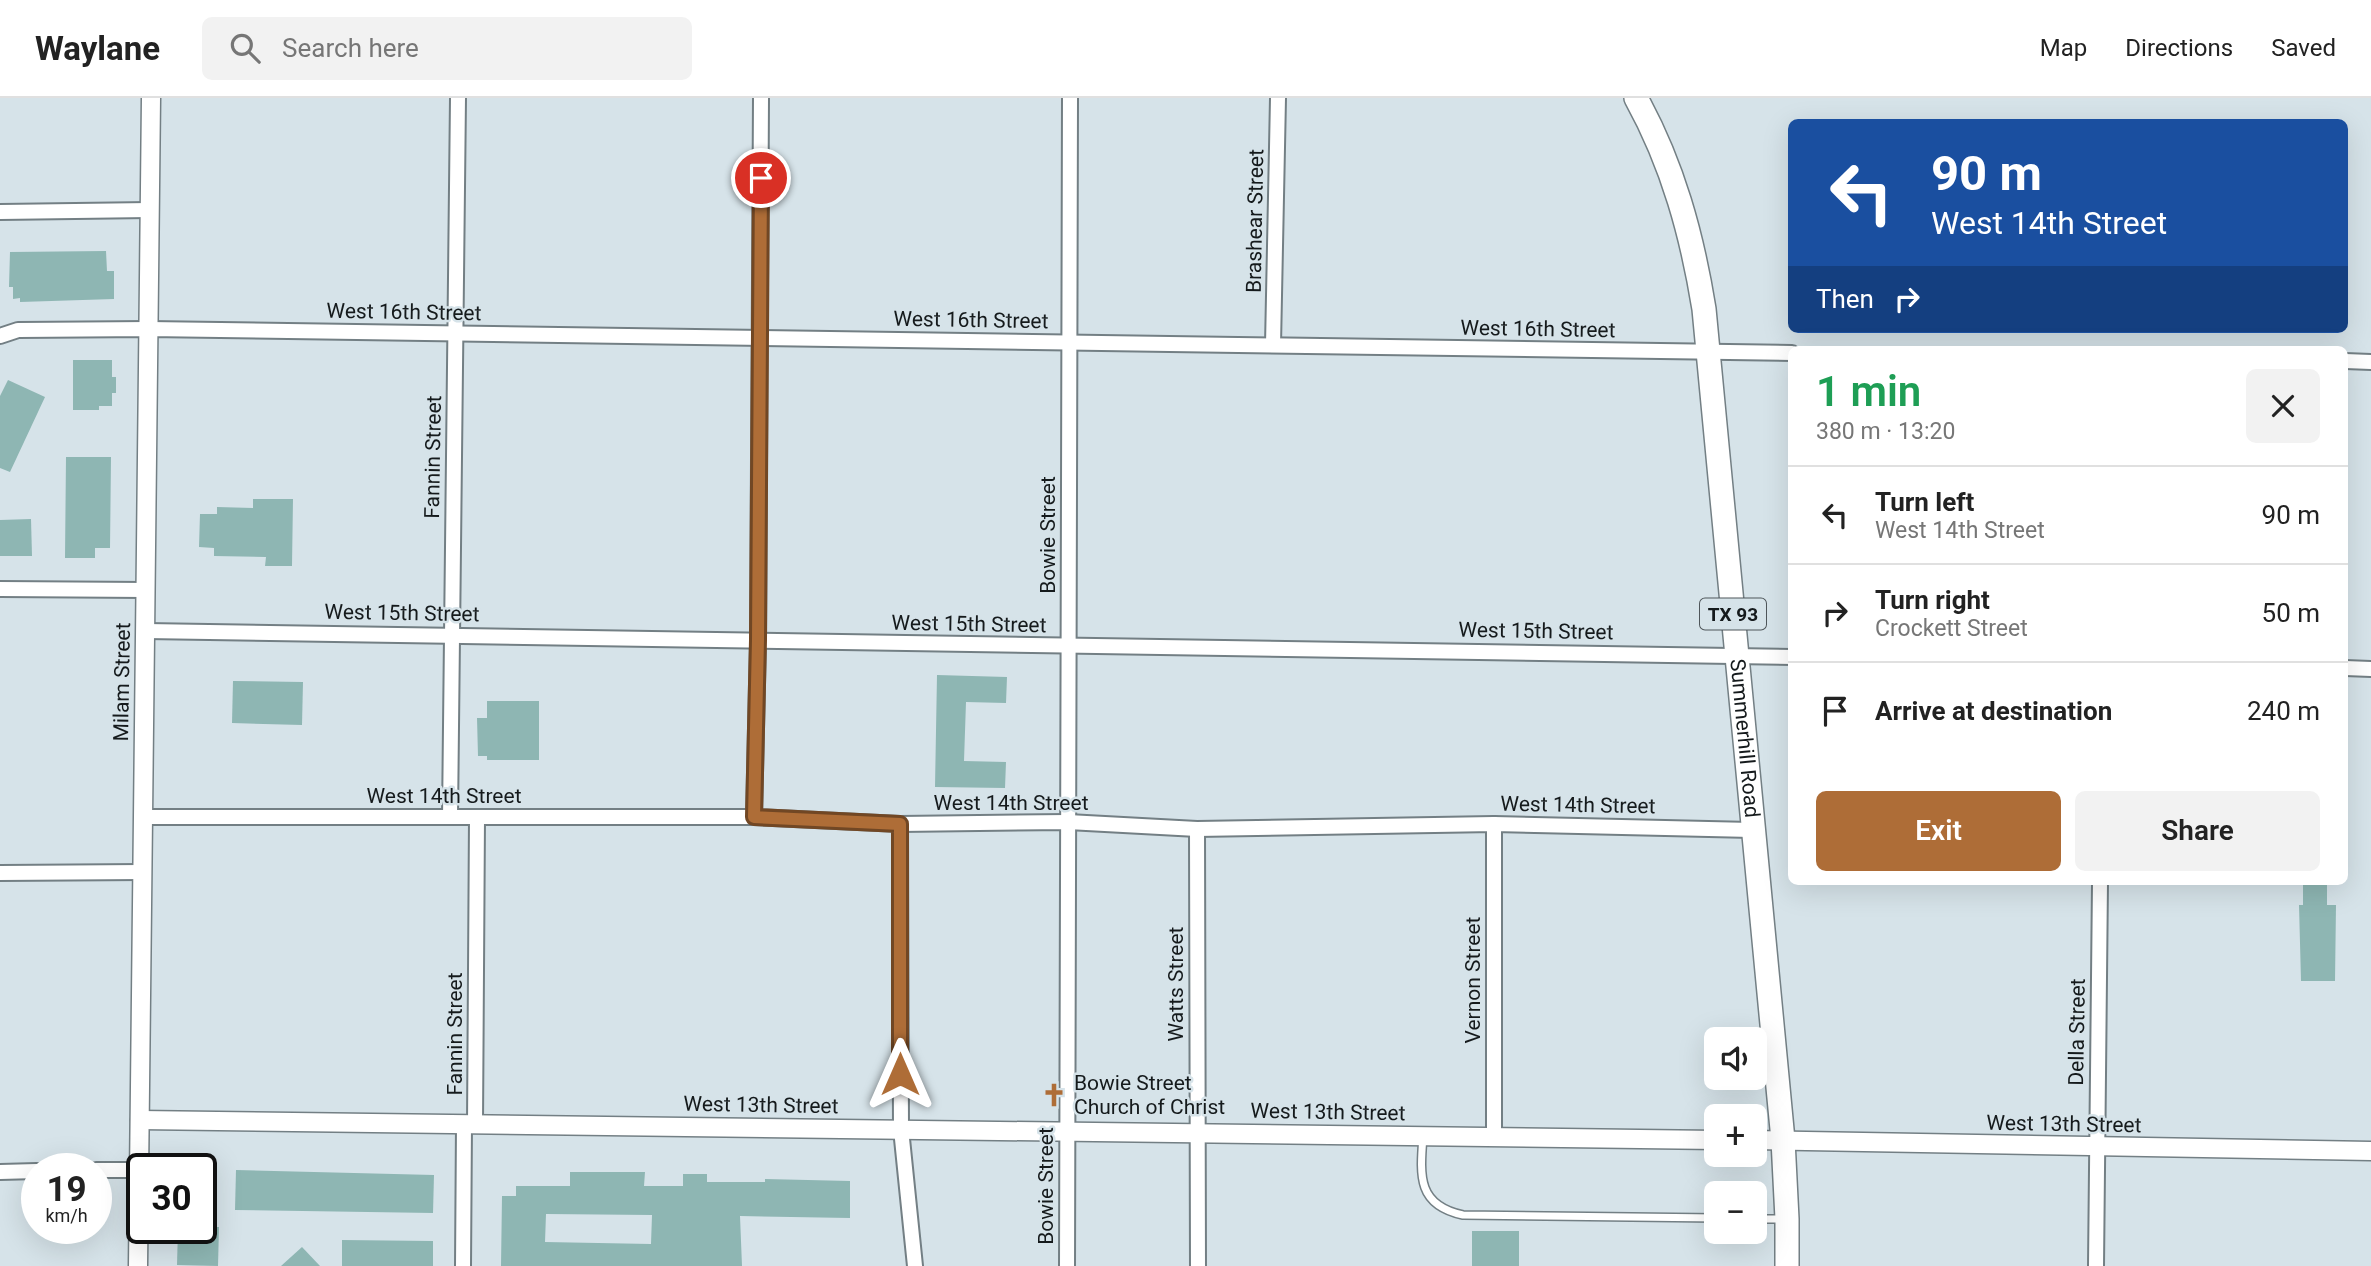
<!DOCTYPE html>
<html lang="en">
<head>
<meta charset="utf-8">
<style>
  :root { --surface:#fff; --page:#f2f2f2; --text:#222; --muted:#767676; --line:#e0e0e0; --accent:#ae6d37 }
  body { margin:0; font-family:Roboto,sans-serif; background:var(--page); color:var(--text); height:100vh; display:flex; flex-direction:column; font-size:26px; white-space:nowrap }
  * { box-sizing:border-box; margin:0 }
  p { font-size:23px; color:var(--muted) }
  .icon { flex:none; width:38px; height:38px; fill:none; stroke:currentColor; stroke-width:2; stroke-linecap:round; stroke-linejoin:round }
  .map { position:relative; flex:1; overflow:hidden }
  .panel { position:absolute; left:1788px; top:248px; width:560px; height:539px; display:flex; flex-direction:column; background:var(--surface); border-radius:10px; box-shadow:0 7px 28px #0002 }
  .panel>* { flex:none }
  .top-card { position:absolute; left:1788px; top:21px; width:560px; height:214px; border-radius:10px; box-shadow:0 7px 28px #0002; background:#1a4fa0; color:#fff; overflow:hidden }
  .controls { position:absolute; left:1704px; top:929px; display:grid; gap:14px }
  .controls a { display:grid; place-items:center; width:63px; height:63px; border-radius:10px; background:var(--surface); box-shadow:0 7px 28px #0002; font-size:35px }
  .speed { position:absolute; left:21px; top:1055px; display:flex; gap:14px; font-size:35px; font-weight:700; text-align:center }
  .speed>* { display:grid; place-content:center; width:91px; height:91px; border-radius:50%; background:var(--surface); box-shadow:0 7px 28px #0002; line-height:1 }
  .speed small { font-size:18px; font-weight:400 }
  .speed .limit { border:4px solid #111; border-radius:10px; background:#fff; color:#111 }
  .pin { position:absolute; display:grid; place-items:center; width:60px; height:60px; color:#fff; margin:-30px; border:4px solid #fff; border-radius:50%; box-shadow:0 2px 7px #0007 }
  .me { position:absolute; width:77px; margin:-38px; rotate:0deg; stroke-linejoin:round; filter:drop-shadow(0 0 5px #0008) }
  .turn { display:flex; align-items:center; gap:24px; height:147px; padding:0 28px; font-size:32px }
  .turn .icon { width:91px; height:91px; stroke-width:2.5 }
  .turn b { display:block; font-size:49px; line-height:60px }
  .then { display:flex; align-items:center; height:66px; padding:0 28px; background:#0003; gap:14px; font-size:26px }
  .round { display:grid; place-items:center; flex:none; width:74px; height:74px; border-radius:10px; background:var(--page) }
  .summary { display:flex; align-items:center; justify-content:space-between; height:119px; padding:0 28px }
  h1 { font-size:42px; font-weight:600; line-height:52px; color:#1e9e55 }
  .button { display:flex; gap:14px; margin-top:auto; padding:14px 28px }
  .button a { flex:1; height:80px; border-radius:10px; background:var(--accent); color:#fff; font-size:28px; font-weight:600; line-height:80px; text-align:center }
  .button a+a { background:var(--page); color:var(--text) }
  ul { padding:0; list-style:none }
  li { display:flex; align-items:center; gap:21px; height:98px; padding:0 28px; border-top:2px solid var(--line) }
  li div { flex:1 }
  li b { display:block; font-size:26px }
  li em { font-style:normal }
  header { display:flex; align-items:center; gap:42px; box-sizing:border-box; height:98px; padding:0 35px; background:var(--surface); border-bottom:2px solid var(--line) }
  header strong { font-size:33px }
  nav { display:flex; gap:38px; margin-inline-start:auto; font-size:24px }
  .search { width:490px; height:63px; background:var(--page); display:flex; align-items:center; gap:18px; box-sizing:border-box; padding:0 24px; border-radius:10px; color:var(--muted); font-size:26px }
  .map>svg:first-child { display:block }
</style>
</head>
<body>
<header>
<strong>Waylane</strong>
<div class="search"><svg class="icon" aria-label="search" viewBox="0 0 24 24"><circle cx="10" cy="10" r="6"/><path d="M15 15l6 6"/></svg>Search here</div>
<nav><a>Map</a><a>Directions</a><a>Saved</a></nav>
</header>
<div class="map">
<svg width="2371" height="1168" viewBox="0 0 2371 1168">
  <rect width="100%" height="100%" fill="#d6e3e9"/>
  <g fill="#8eb6b3" fill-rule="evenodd">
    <path d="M106,153L107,173H114V201L20,204V200L13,201V189H9L10,154Z"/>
    <path d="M73,262H112V279H116V295H112V308H99V312H73Z"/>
    <path d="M8,282L45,299L10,374L0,370V298Z"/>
    <path d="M66,359H111L110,450H95V460H65Z"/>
    <path d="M253,401H293L292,468H265L266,459L214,458V450L199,449L200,416H217V409L253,410Z"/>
    <path d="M31,421L32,458H0V422Z"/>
    <path d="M937,577L1007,579L1006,605L966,604L964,663L1006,664L1005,690L935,689Z"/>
    <path d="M233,583L303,584L302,627L232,625Z"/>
    <path d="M487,603H539V662H487V658H478L477,620H487Z"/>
    <path d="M2303,784H2327V807H2336L2335,883H2301L2299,807H2303Z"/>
    <path d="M236,1072L434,1077L433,1115L235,1112Z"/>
    <path d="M570,1074H645L644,1088H683V1076H707V1084H765V1081L850,1083V1120L740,1118L742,1168H501L502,1098H516V1088H570ZM546,1116L652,1117L651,1146L545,1144Z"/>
    <path d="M201,1129H219L218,1168L177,1167L178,1130Z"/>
    <rect x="1472" y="1133" width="47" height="35"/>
    <path d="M342,1142L433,1143V1168H342Z"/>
    <path d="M302,1149L320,1168H281Z"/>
  </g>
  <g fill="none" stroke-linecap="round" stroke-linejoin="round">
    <g stroke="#737f84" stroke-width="10">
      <g id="service">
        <path d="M1423,1038C1420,1078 1417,1107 1463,1117L1717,1120"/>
        <path d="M1755,1121H1783"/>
      </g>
    </g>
    <g stroke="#737f84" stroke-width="18">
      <g id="minor">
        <path d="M0,114L150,112"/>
        <path d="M0,238L18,232L149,231L1792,255"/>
        <path d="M1273,247L1278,0"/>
        <path d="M2345,263L2371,264"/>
        <path d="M0,491L146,492"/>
        <path d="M146,533L1792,559"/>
        <path d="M2345,570L2371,571"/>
        <path d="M143,719H754L900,726L1068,724L1197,731L1494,726L1752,732"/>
        <path d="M450,719L458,0"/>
        <path d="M754,719L758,543L761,0"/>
        <path d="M900,726L901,1031L915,1168"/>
        <path d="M1494,726V1039"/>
        <path d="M1197,731L1198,1168"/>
        <path d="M0,775L143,774"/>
        <path d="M475,1026L477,720"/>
        <path d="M96,1072H139"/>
        <path d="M0,1074L37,1073"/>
        <path d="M463,1168L464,1026"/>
        <path d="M1067,1168L1070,0"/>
        <path d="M2096,1168L2100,784"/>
      </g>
    </g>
    <g stroke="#737f84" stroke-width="21">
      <g id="tertiary">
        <path d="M140,1022L1717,1042"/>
        <path d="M1755,1042L2371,1053"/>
        <path d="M138,1168L151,0"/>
      </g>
    </g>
    <g stroke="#737f84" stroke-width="26">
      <g id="primary">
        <path id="s1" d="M1636,0C1673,67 1692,137 1704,211L1783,1042L1787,1121V1168"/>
      </g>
    </g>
    <use href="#service" stroke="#fff" stroke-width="7"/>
    <use href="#minor" stroke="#fff" stroke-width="14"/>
    <use href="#tertiary" stroke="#fff" stroke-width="18"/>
    <use href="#primary" stroke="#fff" stroke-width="23"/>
  </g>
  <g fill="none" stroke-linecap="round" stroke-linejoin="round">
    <g stroke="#714724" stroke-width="18">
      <path id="route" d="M761,80L758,542L754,719L900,726V976"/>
    </g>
    <use href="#route" stroke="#ae6d37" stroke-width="12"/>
  </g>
  <defs>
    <g id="church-bare" transform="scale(1.89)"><path d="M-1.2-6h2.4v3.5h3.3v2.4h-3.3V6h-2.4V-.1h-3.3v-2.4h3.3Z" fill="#ae6d37" stroke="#d6e3e9" stroke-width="2.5" paint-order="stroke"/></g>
  </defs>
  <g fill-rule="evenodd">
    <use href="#church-bare" x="1054" y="997"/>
  </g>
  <g text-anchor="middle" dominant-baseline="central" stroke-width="5" stroke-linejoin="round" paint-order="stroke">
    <rect fill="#d6e3e9" stroke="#4f565a" stroke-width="2" x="1700" y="500.5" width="66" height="31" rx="5"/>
    <g font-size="19" font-weight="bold" fill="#151a1c">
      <text x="1733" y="516">TX 93</text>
    </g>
    <g font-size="21" fill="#151a1c" stroke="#d6e3e9">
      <text transform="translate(1255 123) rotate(-89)">Brashear Street</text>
      <text transform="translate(404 214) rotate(1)">West 16th Street</text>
      <text transform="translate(971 222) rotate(1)">West 16th Street</text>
      <text transform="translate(1538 231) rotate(1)">West 16th Street</text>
      <text transform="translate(433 359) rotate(-89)">Fannin Street</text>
      <text transform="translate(1048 437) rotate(-90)">Bowie Street</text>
      <text transform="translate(402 515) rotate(1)">West 15th Street</text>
      <text transform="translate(969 526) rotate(1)">West 15th Street</text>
      <text transform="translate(1536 533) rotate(1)">West 15th Street</text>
      <text transform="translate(122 584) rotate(-89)">Milam Street</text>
      <text stroke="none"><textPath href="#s1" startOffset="654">Summerhill Road</textPath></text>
      <text x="444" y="698">West 14th Street</text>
      <text x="1011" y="705">West 14th Street</text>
      <text transform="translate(1578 707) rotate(1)">West 14th Street</text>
      <text transform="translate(1473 882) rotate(-90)">Vernon Street</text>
      <text transform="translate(1176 886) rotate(-90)">Watts Street</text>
      <text transform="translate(2077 934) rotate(-89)">Della Street</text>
      <text transform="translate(455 936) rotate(-90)">Fannin Street</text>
      <text transform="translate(761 1007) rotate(1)">West 13th Street</text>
      <text transform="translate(1328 1014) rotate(1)">West 13th Street</text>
      <text transform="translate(2064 1026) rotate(1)">West 13th Street</text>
      <text transform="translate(1046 1088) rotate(-90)">Bowie Street</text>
    </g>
    <g font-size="21" fill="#151a1c" stroke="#d6e3e9" text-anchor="start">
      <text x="1074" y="985">Bowie Street<tspan x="1074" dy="24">Church of Christ</tspan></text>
    </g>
  </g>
</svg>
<div class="controls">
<a><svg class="icon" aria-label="sound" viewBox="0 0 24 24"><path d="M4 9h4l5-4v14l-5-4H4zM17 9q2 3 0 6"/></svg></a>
<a>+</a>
<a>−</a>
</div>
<div class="speed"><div>19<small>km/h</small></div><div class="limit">30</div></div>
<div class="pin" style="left:761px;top:80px;background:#d93025"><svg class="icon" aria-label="arrive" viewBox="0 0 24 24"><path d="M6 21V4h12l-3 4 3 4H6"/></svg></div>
<svg class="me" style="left:900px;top:976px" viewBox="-20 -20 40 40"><path d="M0-17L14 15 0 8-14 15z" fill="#ae6d37" stroke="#fff" stroke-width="4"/></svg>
<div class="top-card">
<div class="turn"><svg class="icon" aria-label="left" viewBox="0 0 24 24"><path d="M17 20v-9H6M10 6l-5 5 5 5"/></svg><div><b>90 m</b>West 14th Street</div></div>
<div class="then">Then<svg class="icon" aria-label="right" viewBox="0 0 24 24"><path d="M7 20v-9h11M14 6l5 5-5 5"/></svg></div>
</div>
<section class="panel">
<div class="summary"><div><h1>1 min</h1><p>380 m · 13:20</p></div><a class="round"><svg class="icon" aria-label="close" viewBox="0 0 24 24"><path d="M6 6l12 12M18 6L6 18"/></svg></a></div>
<ul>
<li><svg class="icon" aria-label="left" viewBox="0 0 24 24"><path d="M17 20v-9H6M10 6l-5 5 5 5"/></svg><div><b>Turn left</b><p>West 14th Street</p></div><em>90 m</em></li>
<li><svg class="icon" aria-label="right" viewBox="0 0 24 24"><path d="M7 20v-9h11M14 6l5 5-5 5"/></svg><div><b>Turn right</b><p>Crockett Street</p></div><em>50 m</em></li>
<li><svg class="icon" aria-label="arrive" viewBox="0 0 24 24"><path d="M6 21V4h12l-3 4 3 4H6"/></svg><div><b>Arrive at destination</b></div><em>240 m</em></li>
</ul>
<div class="button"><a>Exit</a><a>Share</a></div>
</section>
</div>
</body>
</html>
